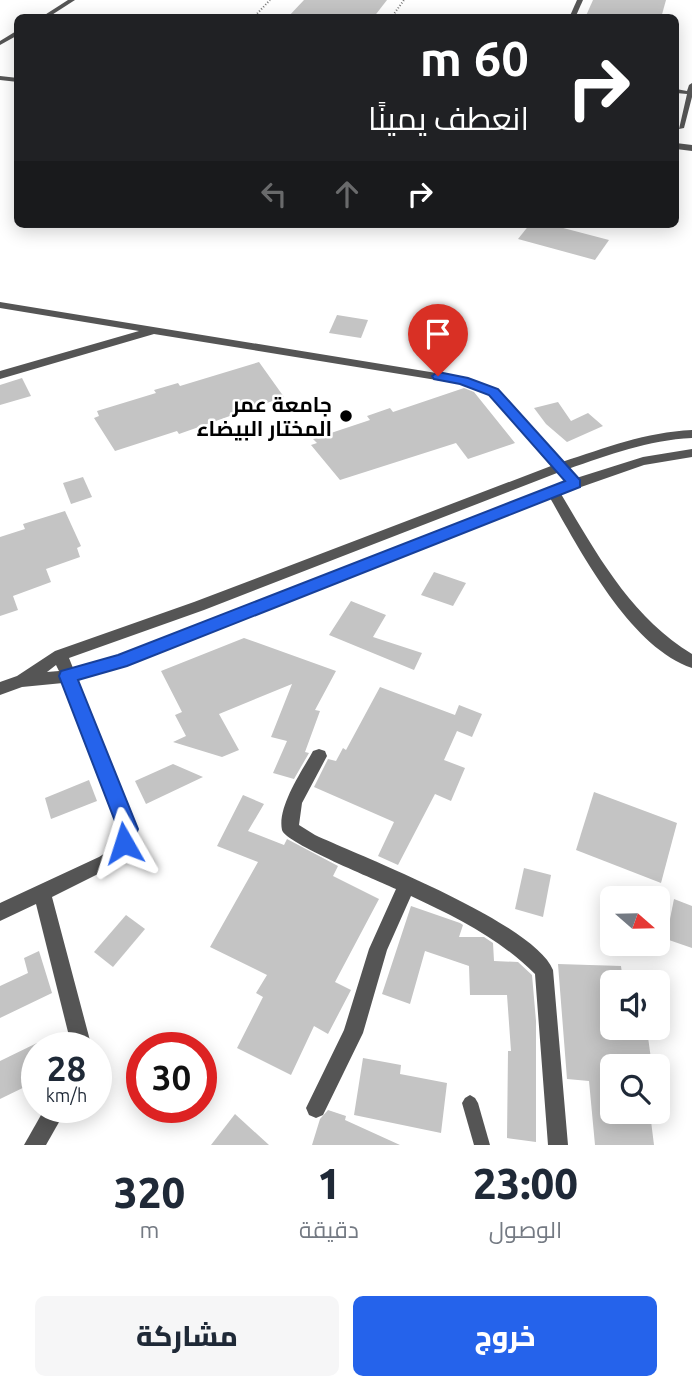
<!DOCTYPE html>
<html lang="ar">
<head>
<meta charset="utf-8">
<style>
  :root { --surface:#fff; --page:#f6f6f7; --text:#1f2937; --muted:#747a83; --accent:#2563eb }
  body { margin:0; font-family:Ubuntu,Cairo,sans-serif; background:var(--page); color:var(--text); direction:rtl; height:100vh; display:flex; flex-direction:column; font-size:26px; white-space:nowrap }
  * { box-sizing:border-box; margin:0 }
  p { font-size:23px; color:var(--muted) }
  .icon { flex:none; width:38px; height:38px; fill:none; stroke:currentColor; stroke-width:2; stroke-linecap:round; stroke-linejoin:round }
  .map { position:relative; height:1145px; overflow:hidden; direction:ltr }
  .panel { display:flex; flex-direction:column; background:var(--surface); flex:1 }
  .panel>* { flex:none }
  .banner { position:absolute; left:14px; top:14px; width:665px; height:214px; border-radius:10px; box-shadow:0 4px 18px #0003; direction:rtl; background:#202124; color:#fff; overflow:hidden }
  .needle { width:46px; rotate:110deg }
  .tools { position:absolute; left:600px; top:886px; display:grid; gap:14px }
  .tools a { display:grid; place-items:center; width:70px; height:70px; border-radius:10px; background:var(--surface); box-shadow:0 4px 18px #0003; font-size:35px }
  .speed { position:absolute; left:21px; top:1032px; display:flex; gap:14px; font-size:35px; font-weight:700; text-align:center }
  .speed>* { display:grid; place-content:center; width:91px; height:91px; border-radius:50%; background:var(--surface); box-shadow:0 4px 18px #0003; line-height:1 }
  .speed small { font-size:18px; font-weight:400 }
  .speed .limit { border:10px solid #d22; background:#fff; color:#111 }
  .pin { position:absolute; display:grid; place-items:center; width:60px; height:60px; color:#fff; margin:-72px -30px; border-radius:50% 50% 50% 0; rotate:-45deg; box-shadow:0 0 7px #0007 }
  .pin .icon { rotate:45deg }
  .me { position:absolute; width:77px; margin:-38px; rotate:354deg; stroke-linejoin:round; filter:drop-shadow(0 0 5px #0008) }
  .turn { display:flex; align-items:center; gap:24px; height:147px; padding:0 35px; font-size:32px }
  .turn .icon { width:91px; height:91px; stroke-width:2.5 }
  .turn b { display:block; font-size:49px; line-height:60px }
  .lanes { display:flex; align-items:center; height:66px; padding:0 35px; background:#0003; justify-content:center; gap:35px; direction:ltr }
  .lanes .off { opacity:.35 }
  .eta { display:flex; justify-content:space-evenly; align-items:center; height:119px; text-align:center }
  .eta b { font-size:42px; font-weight:800; line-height:49px }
  .action { display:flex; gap:14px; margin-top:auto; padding:14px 35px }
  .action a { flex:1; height:80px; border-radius:10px; background:var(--accent); color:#fff; font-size:28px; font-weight:800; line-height:80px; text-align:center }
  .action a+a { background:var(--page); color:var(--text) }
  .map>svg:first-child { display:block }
</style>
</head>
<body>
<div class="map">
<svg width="692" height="1145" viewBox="0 0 692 1145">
  <rect width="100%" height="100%" fill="#fff"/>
  <g fill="#c4c4c4">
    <path d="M304,0H387L373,18H287Z"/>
    <path d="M593,0H666L661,18H585Z"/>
    <path d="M530,224H548L609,240L595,260L518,239Z"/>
    <path d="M337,315L368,320L361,338L329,333Z"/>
    <path d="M259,362L284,397L179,434L177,431L115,451L94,418L99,416L97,411L156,393L154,390L178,383L180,386Z"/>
    <path d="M22,378L31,396L0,405V385Z"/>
    <path d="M464,388L474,392L515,443L468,459L456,443L340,480L311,445L317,443L313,439L370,420L367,416L390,408L393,412Z"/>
    <path d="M558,402L571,421L588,413L603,426L567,442L546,424L534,408Z"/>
    <path d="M83,477L92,497L71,504L63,483Z"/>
    <path d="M65,511L81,546L77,548L80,557L46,569L51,582L13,596L18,610L0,616V537L25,529L23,524Z"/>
    <path d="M434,572L466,583L453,606L421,595Z"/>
    <path d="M351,601L386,615L373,637L422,653L414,670L329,635Z"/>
    <path d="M244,638L336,671L315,710L320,711L305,752L309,753L294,779L273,773L287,741L271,737L292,684L219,714L239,750L222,757L173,742L186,736L175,715L182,712L161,671Z"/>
    <path d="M380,687L455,715L459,705L482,714L472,737L457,731L444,760L465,768L451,801L435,794L398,865L378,856L394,822L314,787L328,759L336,761L343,748L346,750Z"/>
    <path d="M173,764L203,777L146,804L135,781Z"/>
    <path d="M89,780L97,801L51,819L45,798Z"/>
    <path d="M594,792L677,823L661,883L576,850Z"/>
    <path d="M243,795L264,804L248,831L284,845L287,839L338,866L333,876L379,899L335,982L351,990L328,1034L314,1026L291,1075L237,1048L263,997L256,993L267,975L210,947L258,862L217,846Z"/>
    <path d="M524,868L551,875L543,917L515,909Z"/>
    <path d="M674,899L692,906V948L666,939Z"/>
    <path d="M411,906L460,923L463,925L459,937H484L493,943L494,961L518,962L532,975L536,1021V1142L507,1138L508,1051H511L507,995H470L469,966L425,951L410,1004L382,994Z"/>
    <path d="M126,915L145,929L113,967L94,952Z"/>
    <path d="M39,951L52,993L0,1018V986L28,973L24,958Z"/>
    <path d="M558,964L621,966L623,982H612V1029L647,1030L652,1066H612V1111H639L640,1121H651L654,1145H595L589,1081L567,1079Z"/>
    <path d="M37,1043V1081L0,1099V1061Z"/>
    <path d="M363,1058L401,1065L400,1074L447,1083L441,1133L354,1115Z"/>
    <path d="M328,1110L346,1116L345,1120L400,1145H312L320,1119Z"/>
    <path d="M235,1114L269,1145H211Z"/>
  </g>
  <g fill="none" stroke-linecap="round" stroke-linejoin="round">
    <g stroke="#777" stroke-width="2" stroke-dasharray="1 2" stroke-linecap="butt">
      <path d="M253,18L270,0"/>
      <path d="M391,18L404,0"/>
    </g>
    <g fill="#555" fill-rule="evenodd">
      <path d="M68,0H75L47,18H40Z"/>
      <path d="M577,0H583L575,18H569Z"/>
      <path d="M18,30V35L0,45V41Z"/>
      <path d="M692,83V97L684,128L679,129L687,94L676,93V89L687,91L689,85Z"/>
      <path d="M470,1095L475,1098L478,1103L490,1145H474L462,1103L465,1098Z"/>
    </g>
    <g fill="#555" fill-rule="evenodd">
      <path d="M0,76L18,78V82L0,80Z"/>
      <path d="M676,143L692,145V151L676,149Z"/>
      <path d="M0,302L467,378L498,389L562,462C605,448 646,432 692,430V438C648,440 609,455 568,469L570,472L569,475L564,476L557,473L204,610L69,658L73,668L119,656L570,480L643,457L692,449V457L644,465L561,494C597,554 630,616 692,654V668C630,647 581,552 550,498L126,665L77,679L137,829L122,862L52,897L92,1048H72L36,904L0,921V903L99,857L110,850L119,829L63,683L22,687L0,695V682L17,676L55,651L194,602L551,466L490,395L461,384L154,334L0,379V371L139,331L0,308ZM56,665L59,671L47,672Z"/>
      <path d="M319,749L325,751L327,756L302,803L299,825L315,835C365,858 534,923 553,970L568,1145H548L535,974C500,939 456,917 411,896L387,950L363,1033L323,1115L316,1118L309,1115L306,1108L344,1030L369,949L396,889C379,881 285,843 282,830C277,807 302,771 313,751Z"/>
      <path d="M45,1108H67L46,1145H24Z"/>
    </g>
  </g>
  <path fill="#2563eb" stroke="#184099" stroke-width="2" d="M438,372L468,378L498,389L580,480V487L127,666L78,680L138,829L130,849L124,852L117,849L114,843L118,829L59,676L61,671L118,655L565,481L489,395L460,384L434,379L432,376Z"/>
  <circle fill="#000" stroke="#fff" stroke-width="2.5" cx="346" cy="416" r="7"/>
  <g text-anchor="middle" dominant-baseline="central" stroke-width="5" stroke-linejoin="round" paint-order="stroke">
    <g font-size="21" font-weight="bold" fill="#000" stroke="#fff" text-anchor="end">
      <text x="332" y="404">جامعة عمر<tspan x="332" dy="24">المختار البيضاء</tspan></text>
    </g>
  </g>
</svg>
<div class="tools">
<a><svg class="needle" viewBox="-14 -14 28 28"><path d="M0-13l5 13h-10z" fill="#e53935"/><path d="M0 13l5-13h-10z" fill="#747a83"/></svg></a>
<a><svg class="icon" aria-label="sound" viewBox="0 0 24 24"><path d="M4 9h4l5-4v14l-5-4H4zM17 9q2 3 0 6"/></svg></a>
<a><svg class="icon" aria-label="search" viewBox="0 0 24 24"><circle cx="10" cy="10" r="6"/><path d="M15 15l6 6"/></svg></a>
</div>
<div class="speed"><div>28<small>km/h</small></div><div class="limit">30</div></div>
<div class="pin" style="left:438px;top:376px;background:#d93025"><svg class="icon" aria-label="arrive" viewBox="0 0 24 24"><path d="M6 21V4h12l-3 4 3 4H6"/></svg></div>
<svg class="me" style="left:124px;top:843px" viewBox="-20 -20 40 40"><path d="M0-17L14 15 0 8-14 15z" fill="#2563eb" stroke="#fff" stroke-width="4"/></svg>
<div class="banner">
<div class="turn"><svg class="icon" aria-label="right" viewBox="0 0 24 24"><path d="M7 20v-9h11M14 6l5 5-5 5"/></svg><div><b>60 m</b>انعطف يمينًا</div></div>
<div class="lanes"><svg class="icon off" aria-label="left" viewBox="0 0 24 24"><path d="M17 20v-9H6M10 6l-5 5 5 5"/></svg><svg class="icon off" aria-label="ahead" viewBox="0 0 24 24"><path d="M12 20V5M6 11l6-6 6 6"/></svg><svg class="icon" aria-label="right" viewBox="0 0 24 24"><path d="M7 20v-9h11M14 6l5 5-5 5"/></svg></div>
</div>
</div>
<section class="panel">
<div class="eta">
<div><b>23:00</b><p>الوصول</p></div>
<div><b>1</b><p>دقيقة</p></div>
<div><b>320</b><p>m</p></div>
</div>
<div class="action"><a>خروج</a><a>مشاركة</a></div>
</section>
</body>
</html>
